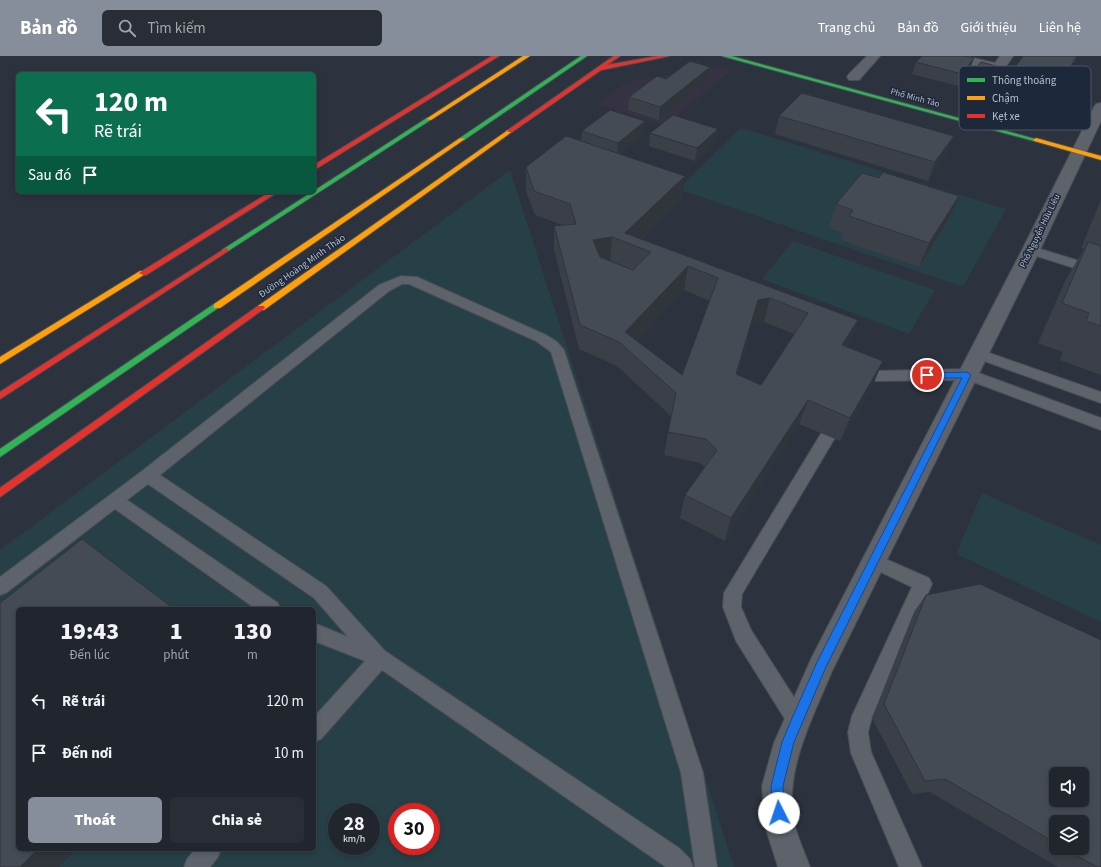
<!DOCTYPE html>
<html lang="vi">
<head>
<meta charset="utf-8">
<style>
  :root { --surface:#21262e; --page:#292e36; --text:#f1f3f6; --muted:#a2a5aa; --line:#3e434a; --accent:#868e9c }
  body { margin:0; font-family:"Source Sans 3",sans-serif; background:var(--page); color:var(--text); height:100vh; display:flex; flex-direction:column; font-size:15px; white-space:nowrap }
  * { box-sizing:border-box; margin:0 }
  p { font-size:13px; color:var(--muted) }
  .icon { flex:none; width:22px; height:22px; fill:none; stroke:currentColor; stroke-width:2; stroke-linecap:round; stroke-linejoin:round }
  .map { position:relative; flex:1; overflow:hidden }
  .side { position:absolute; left:16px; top:551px; width:300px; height:244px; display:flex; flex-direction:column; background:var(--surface); border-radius:6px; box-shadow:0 2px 6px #0003,0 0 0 1px var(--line) }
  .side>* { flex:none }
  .top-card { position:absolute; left:16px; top:16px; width:300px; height:122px; border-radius:6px; box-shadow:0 2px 6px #0003,0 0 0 1px var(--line); background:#0b6e4f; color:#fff; overflow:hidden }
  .buttons { position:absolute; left:1049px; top:711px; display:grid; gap:8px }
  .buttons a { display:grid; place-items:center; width:40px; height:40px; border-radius:6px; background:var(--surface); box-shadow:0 2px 6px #0003,0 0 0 1px var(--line); font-size:20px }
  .speed { position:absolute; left:328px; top:747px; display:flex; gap:8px; font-size:20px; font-weight:700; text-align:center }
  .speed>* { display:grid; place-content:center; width:52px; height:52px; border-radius:50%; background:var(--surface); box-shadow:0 2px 6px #0003,0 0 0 1px var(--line); line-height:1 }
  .speed small { font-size:10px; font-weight:400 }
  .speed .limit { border:6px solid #d22; background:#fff; color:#111 }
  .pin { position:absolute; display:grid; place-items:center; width:34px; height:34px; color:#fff; margin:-17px; border:2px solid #fff; border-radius:50%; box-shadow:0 1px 4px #0007 }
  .me { position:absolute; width:44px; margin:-22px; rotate:356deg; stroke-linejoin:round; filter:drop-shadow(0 0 3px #0008) }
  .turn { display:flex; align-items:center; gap:14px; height:84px; padding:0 12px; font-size:18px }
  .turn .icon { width:52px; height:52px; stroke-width:2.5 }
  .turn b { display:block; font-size:28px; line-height:34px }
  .then { display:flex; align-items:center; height:38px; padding:0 12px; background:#0003; gap:8px; font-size:15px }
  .eta { display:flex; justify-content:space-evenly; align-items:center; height:68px; text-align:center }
  .eta b { font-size:24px; font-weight:800; line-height:28px }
  .button { display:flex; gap:8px; margin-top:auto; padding:8px 12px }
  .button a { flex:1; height:46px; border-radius:6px; background:var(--accent); color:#fff; font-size:16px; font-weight:800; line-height:46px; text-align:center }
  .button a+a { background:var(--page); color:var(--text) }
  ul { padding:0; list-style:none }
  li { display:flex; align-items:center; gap:12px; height:52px; padding:0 12px }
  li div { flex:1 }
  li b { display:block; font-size:15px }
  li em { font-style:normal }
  header { display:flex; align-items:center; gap:24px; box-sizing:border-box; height:56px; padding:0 20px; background:var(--accent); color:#fff }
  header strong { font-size:19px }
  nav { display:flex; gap:22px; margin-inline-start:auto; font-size:14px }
  .search { width:280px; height:36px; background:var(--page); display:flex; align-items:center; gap:10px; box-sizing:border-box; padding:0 14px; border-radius:6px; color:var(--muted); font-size:15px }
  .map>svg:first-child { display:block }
</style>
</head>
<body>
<header>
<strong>Bản đồ</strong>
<div class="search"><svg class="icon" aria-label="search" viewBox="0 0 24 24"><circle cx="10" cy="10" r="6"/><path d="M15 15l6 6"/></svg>Tìm kiếm</div>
<nav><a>Trang chủ</a><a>Bản đồ</a><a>Giới thiệu</a><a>Liên hệ</a></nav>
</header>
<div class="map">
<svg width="1101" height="811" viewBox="0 0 1101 811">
  <rect width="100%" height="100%" fill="#2c333e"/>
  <path fill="#353244" d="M720,10L732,13L665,70L597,48L627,26Z"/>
  <g fill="#273f46" fill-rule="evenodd">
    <path d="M741,72L1006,153L963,231L678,133Z"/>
    <path d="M510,114L734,811H0V494ZM18,553H314V793H18ZM337,756H371V790H337ZM397,756H431V790H397Z"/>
    <path d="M793,185L935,234L909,278L762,223Z"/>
    <path d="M982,437L1101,489V566L956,498Z"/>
  </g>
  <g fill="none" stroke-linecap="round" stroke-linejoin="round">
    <g stroke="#494e56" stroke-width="2">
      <g id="lane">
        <path d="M1031,190L1092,209L1093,212L1092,215L1087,216L1027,197L1025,194L1027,191Z"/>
        <path d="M401,220L417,221L546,279L556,285L564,294L703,717L717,811H695L681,717L551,296L536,285L409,228H402L389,235L160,419L326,530L385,595L679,792L690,803L693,811H666L382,614L321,683L314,686V661L365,605L314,585V567L348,581L314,542L148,428L127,444L278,547L280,553H256L115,453L6,537L0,539V521L142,415L379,229Z"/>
        <path d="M978,293L1101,336V347L973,301L971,298L973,295Z"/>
        <path d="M968,313L1101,362V374L968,324L874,325L862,330L857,329L855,325L859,318L874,315Z"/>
        <path d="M828,374L834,376L836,380L742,538L741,551L751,574L804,657L807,664L804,671L797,674L790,671L736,585L723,551L724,537L822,376Z"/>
        <path d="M874,498L929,522L932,528L872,661L868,676L871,696L922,811H899L851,697L848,676L852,660L912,531L868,510L865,505L868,500Z"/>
        <path d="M195,793H221L218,801L210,811H184L187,803Z"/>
      </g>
    </g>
    <g stroke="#494e56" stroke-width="2">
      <g id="street">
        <path d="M867,0H880L859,24H849L847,21L849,18Z"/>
        <path d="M943,0H965L995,7L1000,0H1013L1003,15L998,16L945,3Z"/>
        <path d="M1101,47V65L1040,194L832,615C812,664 782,717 795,771C799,784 805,798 810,811H778L765,770L762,730L774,687L812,601L1022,194L1094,51L1096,48Z"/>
      </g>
    </g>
    <g stroke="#494e56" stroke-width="2">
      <g id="fast">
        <path d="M581,0H587L464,84H460V82Z"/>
        <path d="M722,0H731L1039,84L1034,85Z"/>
        <path d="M427,62L432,63L228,195H224L222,194Z"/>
        <path d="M214,248H217L221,250L0,401V393Z"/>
      </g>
    </g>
    <g stroke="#494e56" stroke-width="2">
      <g id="slow">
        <path d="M523,0H530L431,64L426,63Z"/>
        <path d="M508,74L513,75L264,254H258V250Z"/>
        <path d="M460,82L465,83L220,252H214V248Z"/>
        <path d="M1036,82L1101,100V104L1034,85L1033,84Z"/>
        <path d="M140,215H143L147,217L0,308V301Z"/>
      </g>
    </g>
    <g stroke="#494e56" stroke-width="2">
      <g id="jam">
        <path d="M492,0H499L314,114V109Z"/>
        <path d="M614,0H620L607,9L658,0H669L601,14L512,76H508V74Z"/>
        <path d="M270,136H278L146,219H143L139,217Z"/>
        <path d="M226,192L228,193V195L0,343V336Z"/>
        <path d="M258,250H264L265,252L0,441V432Z"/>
      </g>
    </g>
    <use href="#lane" fill="#5d626b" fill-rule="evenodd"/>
    <use href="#street" fill="#5d626b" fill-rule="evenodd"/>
    <use href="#fast" fill="#30b455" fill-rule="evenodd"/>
    <use href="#slow" fill="#ff9f0a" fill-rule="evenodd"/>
    <use href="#jam" fill="#e5322d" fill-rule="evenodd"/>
  </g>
  <g fill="#3b4048" fill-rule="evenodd">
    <path d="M1078,0L1058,34L1048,32L1040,46L1025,43L1023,46L999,40L1005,28L1016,10Z"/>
    <path d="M974,2L969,14L958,30L912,18L916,6Z"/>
    <path d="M710,11L709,23L659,64L628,54L629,41L666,23Z"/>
    <path d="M976,12L1011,14L1006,26L996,41L975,36L979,27L971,25Z"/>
    <path d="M779,60L954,80L946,98L928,125L775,78Z"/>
    <path d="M645,65L644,78L620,98L682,143L642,183L858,264L849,289L847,291L873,329L840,385L799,368L725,485L680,462L685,439L705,411L700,407L664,399L668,376L671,360L617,310L579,293L554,194V170L563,169L535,159L526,135V111L581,85L582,75ZM684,234L710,245L682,319L637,285ZM764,266L794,278L761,329L737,319L752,268Z"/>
    <path d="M650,77L716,86L695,105L649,90Z"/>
    <path d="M1101,144V319L1060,304L1063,296L1038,287L1065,225L1084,193L1081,192Z"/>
    <path d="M836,148L949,163L919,211L841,184L843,177L829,172Z"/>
    <path d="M926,539L1101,811H1058L930,736L912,738L872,662L914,556ZM1056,766L1082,792H1056Z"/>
  </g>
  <g fill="#30343b">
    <path d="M1077,0H1078L1058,34L1064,22Z"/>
    <path d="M974,2L969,14L958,30L962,18Z"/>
    <path d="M710,11L709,23L659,64L660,51Z"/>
    <path d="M1011,14L1006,26L996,41L1001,29Z"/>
    <path d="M1053,21L1048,33L1040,46L1046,34Z"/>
    <path d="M1031,30L1025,43L1023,46Z"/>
    <path d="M645,65L644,78L617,100L618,87Z"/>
    <path d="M718,73L716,86L695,105L697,92Z"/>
    <path d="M954,80L946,98L928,125L935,106Z"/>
    <path d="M685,120L682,143L635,190L625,177Z"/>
    <path d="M959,140L949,163L919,211L929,187Z"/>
    <path d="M612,181L610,205L592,208L593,184Z"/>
    <path d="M688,210L684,234L629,295L625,276Z"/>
    <path d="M770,242L764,266L752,268L730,342L736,318L758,244Z"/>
    <path d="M858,264L849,289L834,313L842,289Z"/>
    <path d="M883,305L873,329L840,385L850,362Z"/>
    <path d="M808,344L799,368L725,485L731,462Z"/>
    <path d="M38,793H76L59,811H20Z"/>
  </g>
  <g fill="#454b54" stroke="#30343b" fill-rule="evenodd">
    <path d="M922,0H965L974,2L962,18L916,6Z"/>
    <path d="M1023,0H1077L1064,22L1016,10Z"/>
    <path d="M690,5L710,11L660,51L629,41L657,20L666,23Z"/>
    <path d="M981,6L1011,14L1001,29L980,24L987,15L976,12Z"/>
    <path d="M802,37L954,80L935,106L779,60Z"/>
    <path d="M610,54L645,65L618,87L582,75Z"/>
    <path d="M673,59L718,73L697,92L650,77Z"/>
    <path d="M566,80L685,120L625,177L858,264L842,289L883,305L850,362L808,344L731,462L685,439L717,394L706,383L668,376L676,337L619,286L580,269L554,170L576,168L570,148L534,135L526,111ZM612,181L651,196L633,214L600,201L593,184ZM688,210L718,222L682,319L625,276ZM770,242L808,257L761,329L736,318L758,244Z"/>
    <path d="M883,116L959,140L929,187L849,160L853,154L836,148L862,117L879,122Z"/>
    <path d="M1088,186L1101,190V270L1086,265L1089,257L1062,247Z"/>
    <path d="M82,483L174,553H18V793H38L20,811H0V547Z"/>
    <path d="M980,528L1101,584V811H1097L1064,792H1082V766H1056V787L945,723L925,725L884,648L926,539ZM1056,718H1082V744H1056Z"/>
  </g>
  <path fill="#1a73e8" stroke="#114b97" d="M967,316L971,319L825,613L803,665L794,686L783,730L785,757L783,761L779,763L774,761L773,757L771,730L782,686L793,660L817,606L962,322H927L923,319L927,317Z"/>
  <g text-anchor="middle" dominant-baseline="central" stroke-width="3" stroke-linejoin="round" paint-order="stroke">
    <g font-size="9" fill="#b7bfce" stroke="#1e283b">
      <text transform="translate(915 42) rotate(15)">Phố Minh Tảo</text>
      <text transform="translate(1040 175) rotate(-64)">Phố Nguyễn Hữu Liêu</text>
    </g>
    <g font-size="10" fill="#b7bfce" stroke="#1e283b">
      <text transform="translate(302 210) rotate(-35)">Đường Hoàng Minh Thảo</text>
    </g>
  </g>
  <rect x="959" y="10" width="132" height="64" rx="6" fill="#1e283b" stroke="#4c5567" stroke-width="1"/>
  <rect x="967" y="22" width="18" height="4" fill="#30b455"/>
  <rect x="967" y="40" width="18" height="4" fill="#ff9f0a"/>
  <rect x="967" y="58" width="18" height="4" fill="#e5322d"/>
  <g font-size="11" fill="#b7bfce">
    <text x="992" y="28">Thông thoáng</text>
    <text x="992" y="46">Chậm</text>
    <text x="992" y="64">Kẹt xe</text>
  </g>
</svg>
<div class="buttons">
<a><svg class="icon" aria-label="sound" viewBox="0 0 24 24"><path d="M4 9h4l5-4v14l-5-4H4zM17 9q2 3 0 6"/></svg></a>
<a><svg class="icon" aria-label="layers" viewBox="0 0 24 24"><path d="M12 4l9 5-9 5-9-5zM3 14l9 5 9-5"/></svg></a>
</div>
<div class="speed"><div>28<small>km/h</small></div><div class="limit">30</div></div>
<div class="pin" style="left:927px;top:319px;background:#d93025"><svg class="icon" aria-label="arrive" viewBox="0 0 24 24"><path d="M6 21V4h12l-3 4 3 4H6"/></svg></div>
<svg class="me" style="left:779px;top:757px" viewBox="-20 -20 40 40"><circle r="19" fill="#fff"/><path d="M0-13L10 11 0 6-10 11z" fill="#1a73e8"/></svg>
<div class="top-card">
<div class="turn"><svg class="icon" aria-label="left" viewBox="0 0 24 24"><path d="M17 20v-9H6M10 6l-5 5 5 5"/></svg><div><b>120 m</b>Rẽ trái</div></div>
<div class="then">Sau đó<svg class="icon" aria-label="arrive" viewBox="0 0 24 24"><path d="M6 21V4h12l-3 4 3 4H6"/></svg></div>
</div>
<section class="side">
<div class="eta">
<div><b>19:43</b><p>Đến lúc</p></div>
<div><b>1</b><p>phút</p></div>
<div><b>130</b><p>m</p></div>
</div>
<ul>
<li><svg class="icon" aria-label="left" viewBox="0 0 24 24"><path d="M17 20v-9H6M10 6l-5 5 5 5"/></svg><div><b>Rẽ trái</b></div><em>120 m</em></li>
<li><svg class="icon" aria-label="arrive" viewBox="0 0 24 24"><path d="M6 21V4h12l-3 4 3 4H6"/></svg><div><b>Đến nơi</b></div><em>10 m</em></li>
</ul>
<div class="button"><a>Thoát</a><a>Chia sẻ</a></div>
</section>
</div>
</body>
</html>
